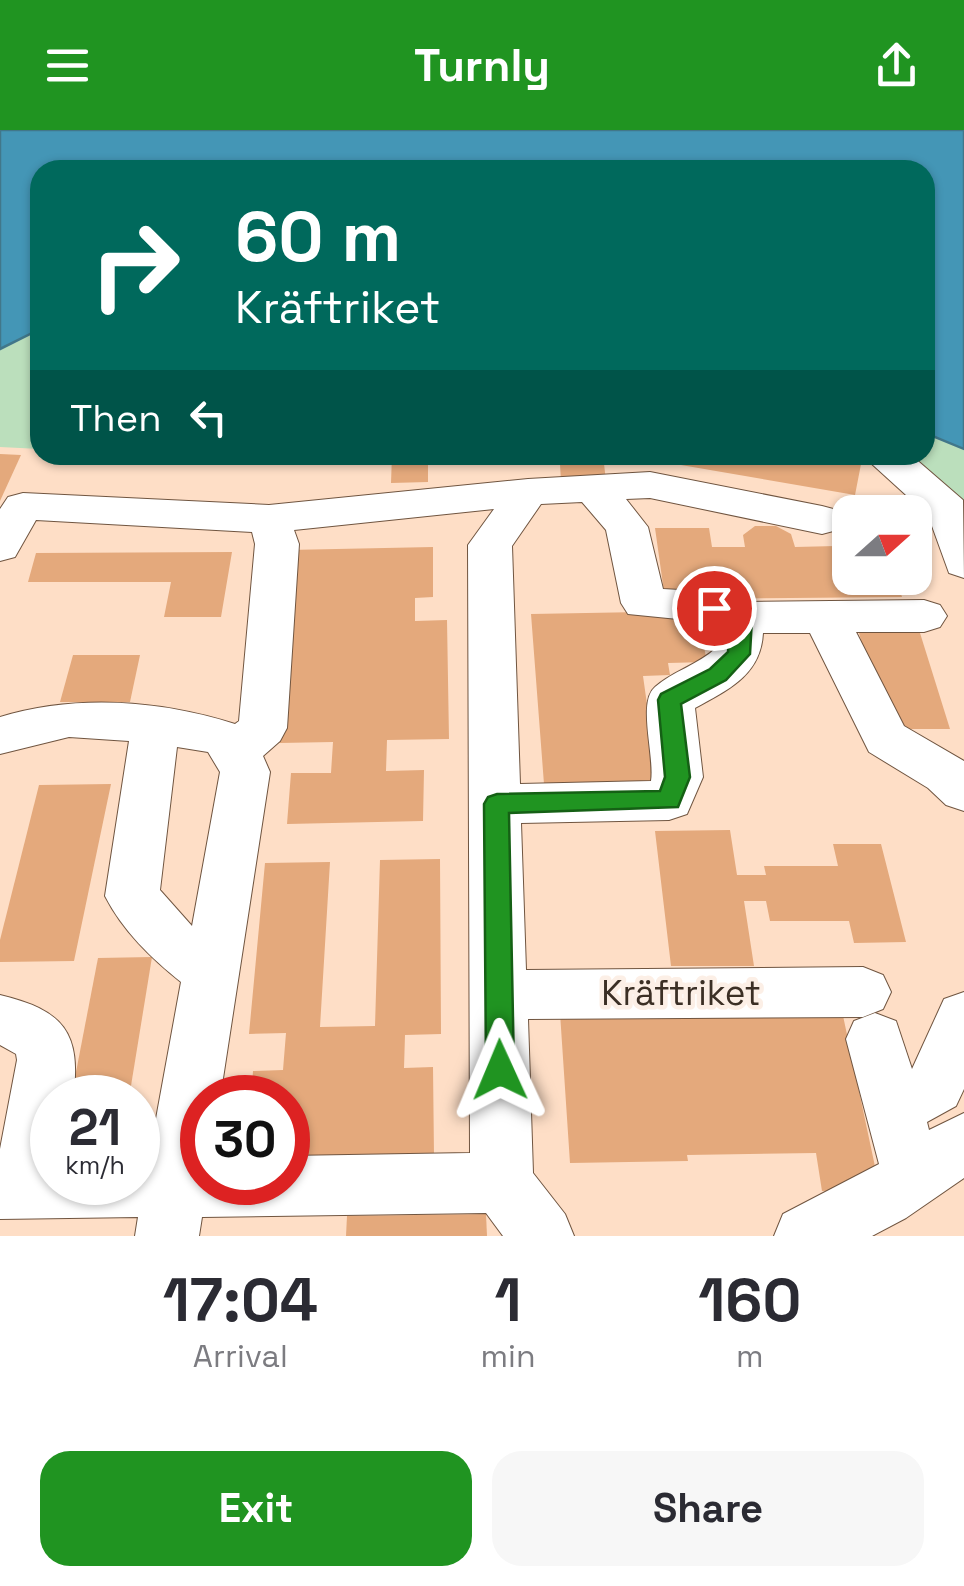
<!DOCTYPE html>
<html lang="en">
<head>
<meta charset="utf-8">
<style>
  :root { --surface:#fff; --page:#f7f7f7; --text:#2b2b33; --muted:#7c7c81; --accent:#209421 }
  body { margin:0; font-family:"Space Grotesk",sans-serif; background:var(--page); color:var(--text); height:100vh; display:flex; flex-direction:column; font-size:38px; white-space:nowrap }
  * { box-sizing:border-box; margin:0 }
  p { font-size:32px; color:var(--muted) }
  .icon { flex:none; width:55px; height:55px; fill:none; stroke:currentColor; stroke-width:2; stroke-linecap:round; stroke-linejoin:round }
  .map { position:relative; height:1106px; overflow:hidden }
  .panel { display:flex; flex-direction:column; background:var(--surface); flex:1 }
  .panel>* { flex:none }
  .top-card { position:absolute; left:30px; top:30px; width:905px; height:305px; border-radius:30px; box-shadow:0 2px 8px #0004; background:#00695c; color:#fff; overflow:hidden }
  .needle { width:65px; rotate:69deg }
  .buttons { position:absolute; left:832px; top:365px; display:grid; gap:20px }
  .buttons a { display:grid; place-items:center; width:100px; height:100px; border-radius:20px; background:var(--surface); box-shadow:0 2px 8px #0004; font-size:50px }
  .speed { position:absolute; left:30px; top:945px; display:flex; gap:20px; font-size:50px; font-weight:700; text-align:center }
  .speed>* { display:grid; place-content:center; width:130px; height:130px; border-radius:50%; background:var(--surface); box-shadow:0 2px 8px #0004; line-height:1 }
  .speed small { font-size:25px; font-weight:400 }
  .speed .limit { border:15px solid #d22; background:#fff; color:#111 }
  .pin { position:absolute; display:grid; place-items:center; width:85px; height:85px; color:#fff; margin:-42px; border:5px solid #fff; border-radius:50%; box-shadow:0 2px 10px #0007 }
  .me { position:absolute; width:110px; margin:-55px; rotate:359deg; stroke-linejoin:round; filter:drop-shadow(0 0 8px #0008) }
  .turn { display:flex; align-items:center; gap:35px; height:210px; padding:0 40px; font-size:45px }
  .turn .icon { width:130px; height:130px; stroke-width:2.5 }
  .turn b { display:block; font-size:70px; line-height:85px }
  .then { display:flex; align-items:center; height:95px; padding:0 40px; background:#0003; gap:20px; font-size:38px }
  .eta { display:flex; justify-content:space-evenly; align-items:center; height:170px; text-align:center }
  .eta b { font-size:60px; font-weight:600; line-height:70px }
  .action { display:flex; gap:20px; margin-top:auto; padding:20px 40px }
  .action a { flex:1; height:115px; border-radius:30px; background:var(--accent); color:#fff; font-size:40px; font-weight:600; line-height:115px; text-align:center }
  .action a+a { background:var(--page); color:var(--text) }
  header { display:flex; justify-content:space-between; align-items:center; height:130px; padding:0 40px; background:var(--accent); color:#fff; font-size:45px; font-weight:600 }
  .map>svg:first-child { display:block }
</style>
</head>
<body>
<header><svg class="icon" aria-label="menu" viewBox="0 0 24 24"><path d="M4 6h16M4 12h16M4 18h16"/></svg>Turnly<svg class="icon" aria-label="share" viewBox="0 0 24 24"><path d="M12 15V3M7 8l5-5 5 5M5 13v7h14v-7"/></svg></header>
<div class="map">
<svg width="964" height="1106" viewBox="0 0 964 1106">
  <rect width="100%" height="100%" fill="#fedec6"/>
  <g fill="#bbdfbc">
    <path d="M40,199V319L0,317V219Z"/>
    <path d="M925,303L964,319V378L957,367L904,325H925Z"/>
  </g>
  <path fill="#4496b6" stroke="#41778a" stroke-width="2.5" d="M0,0H964V319L925,303V40H40V199L0,219Z"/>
  <g fill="#e4a97c">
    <path d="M0,324L21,325L0,371Z"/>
    <path d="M392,325H603L606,351H561L560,334L428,335V352L391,353Z"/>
    <path d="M647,325H806L829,329L835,325L862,329L855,365L646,329Z"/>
    <path d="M755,396H776L791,404L795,417L836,416L831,398H850V448H896L902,467L665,469L655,398H709L712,417H745L743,405Z"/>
    <path d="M433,417V467L415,468V491L447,490L449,609L387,610L386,641L424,640L423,691L287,694L291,643H331L333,612L279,613L292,467L288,420Z"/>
    <path d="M232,422L221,487H164L171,452H28L36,423Z"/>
    <path d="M697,481L707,532L668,533L670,545L643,546L658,652L544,654L531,484Z"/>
    <path d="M859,503H920L950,599H885Z"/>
    <path d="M73,525H140L130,572H60Z"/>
    <path d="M111,654L74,831L0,832V810L39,655Z"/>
    <path d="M730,700L737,745H766L764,736H838L833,714H881L906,812L854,813L849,791H770L766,771H744L754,836H671L655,701Z"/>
    <path d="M440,729L441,904L405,905L404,938L433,937L434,1026L288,1030V968H251L253,941L283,940L286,903L249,904L265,733L330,732L320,897L375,896L380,730Z"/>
    <path d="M152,827L129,968H71L98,828Z"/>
    <path d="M842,881L880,1060L822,1061L816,1023L687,1025L688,1031L570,1033L560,883Z"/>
    <path d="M486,1084L487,1106H346L347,1086Z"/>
  </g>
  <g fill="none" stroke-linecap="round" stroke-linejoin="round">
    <g stroke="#705540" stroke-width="2">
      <g id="minor">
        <path d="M862,325H911L963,370L964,448L949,443L928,385Z"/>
        <path d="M650,342L822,376L837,380L843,390L837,400L822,404L650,368L626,369L648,397L663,459L714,462L745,472L924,470L940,475L947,486L940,497L924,502H856L904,596L964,631V681L946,675L928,658L869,622L810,503H763C761,545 728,560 695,578L703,647L687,684L669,690L521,693L526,840L863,837L883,845L891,862L883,879L863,887L528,889L533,1043L565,1084L574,1106H503L486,1083L202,1087L199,1106H135L138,1087L0,1089V1019L17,930L16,924L0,915V865C63,880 82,902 73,968H52V1052H138V1027H149L181,852C151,828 123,801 105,766L129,611L69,607L0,624V587C76,564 160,570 235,594L239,591L255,414L252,402L36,390L15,427L0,431V379L8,367L23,363L269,375L528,349ZM582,372L606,400L621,473L628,484L708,492L718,496L716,518C698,535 673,541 655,557C637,572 655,627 651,651L520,654L512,416L541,374ZM494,379L468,415L470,1023L288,1026V1052H202V968H220L270,642L263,626L280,611L287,598L299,414L294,400ZM177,617L208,622L220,642L192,796L160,760Z"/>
        <path d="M964,862V959L956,976L927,992L929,1000L964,983V1048L906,1088L872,1106H774L783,1084L879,1034L846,909L854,891L875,883L896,891L912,939L944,869Z"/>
      </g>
    </g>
    <use href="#minor" fill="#fff" fill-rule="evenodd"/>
  </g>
  <path fill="#209421" stroke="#156015" stroke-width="2.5" d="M714,470L749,483L752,488L750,524L726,550L681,574L690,647L678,677L509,683L514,940L510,949L500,953L490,949L486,940L484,674L488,667L497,664L660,661L665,647L658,570L661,564L710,539L728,522L730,492L706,483L703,478Z"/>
  <g text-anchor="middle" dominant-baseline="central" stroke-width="9" stroke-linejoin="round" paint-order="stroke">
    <g font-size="35" fill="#3b2f25" stroke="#fcefe6">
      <text x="681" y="863">Kräftriket</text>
    </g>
  </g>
</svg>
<div class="buttons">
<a><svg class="needle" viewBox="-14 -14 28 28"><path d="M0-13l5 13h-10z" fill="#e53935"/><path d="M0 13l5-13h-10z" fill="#7c7c81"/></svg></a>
</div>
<div class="speed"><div>21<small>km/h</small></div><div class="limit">30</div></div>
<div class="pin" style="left:714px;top:478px;background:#d93025"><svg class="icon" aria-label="arrive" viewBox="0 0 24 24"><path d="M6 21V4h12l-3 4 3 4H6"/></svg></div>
<svg class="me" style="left:500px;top:940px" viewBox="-20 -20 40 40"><path d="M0-17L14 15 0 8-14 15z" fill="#209421" stroke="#fff" stroke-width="4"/></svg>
<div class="top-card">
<div class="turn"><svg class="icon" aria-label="right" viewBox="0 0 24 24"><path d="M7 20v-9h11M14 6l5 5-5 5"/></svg><div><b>60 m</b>Kräftriket</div></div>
<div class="then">Then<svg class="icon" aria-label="left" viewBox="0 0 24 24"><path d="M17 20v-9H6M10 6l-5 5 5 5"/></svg></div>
</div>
</div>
<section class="panel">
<div class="eta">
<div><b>17:04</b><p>Arrival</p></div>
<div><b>1</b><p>min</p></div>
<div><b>160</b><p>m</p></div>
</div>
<div class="action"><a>Exit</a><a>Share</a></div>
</section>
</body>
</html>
